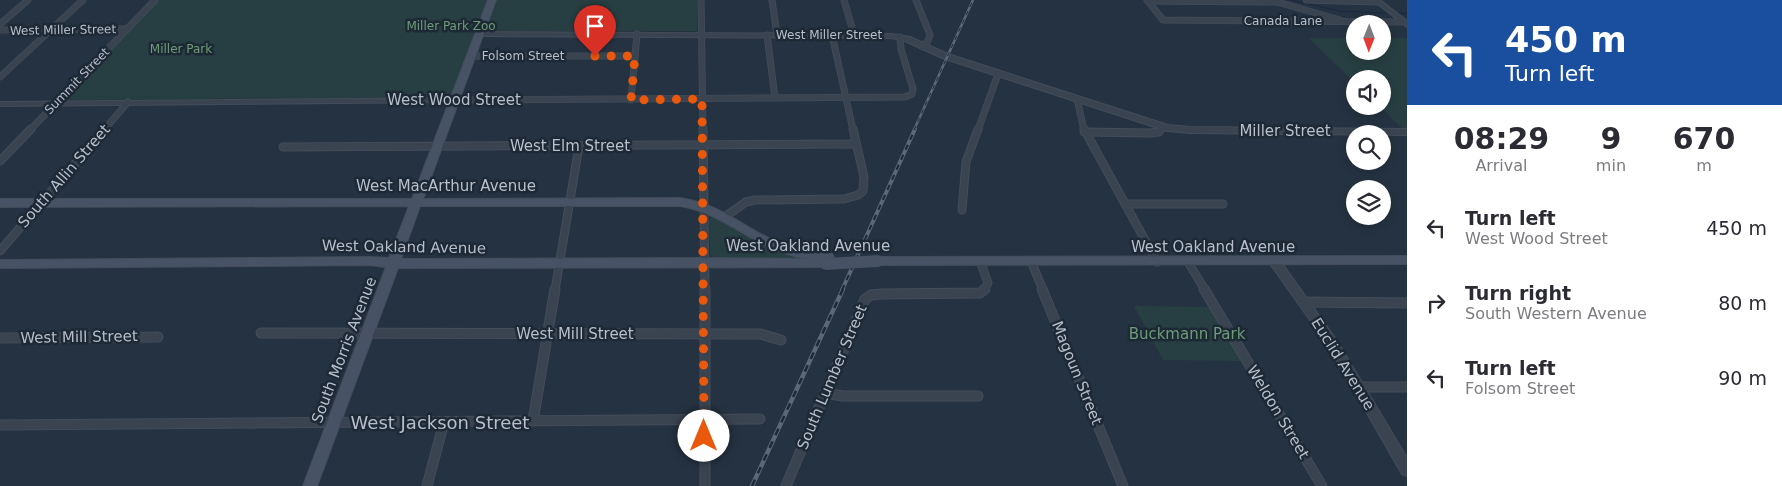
<!DOCTYPE html>
<html lang="en">
<head>
<meta charset="utf-8">
<style>
  :root { --surface:#fff; --page:#f2f2f3; --text:#2b2b33; --muted:#7c7c81 }
  body { margin:0; font-family:"DejaVu Sans",sans-serif; background:var(--page); color:var(--text); height:100vh; display:flex; flex-direction:column; font-size:19px; white-space:nowrap }
  * { box-sizing:border-box; margin:0 }
  p { font-size:16px; color:var(--muted) }
  .icon { flex:none; width:28px; height:28px; fill:none; stroke:currentColor; stroke-width:2; stroke-linecap:round; stroke-linejoin:round }
  .map { position:relative; flex:1; overflow:hidden }
  .panel { display:flex; flex-direction:column; background:var(--surface); width:375px }
  .panel>* { flex:none }
  .top-card { background:#1a4fa0; color:#fff; overflow:hidden }
  .needle { width:32px; rotate:181deg }
  .tools { position:absolute; left:1346px; top:15px; display:grid; gap:10px }
  .tools a { display:grid; place-items:center; width:45px; height:45px; border-radius:50%; background:var(--surface); box-shadow:0 2px 8px #0003; font-size:25px }
  .pin { position:absolute; display:grid; place-items:center; width:42px; height:42px; color:#fff; margin:-51px -21px; border-radius:50% 50% 50% 0; rotate:-45deg; box-shadow:0 0 5px #0007 }
  .pin .icon { rotate:45deg }
  .me { position:absolute; width:55px; margin:-28px; rotate:0deg; stroke-linejoin:round; filter:drop-shadow(0 0 4px #0008) }
  .turn { display:flex; align-items:center; gap:18px; height:105px; padding:0 15px; font-size:22px }
  .turn .icon { width:65px; height:65px; stroke-width:2.5 }
  .turn b { display:block; font-size:35px; line-height:42px }
  .eta { display:flex; justify-content:space-evenly; align-items:center; height:85px; text-align:center }
  .eta b { font-size:30px; font-weight:600; line-height:35px }
  ul { padding:0; list-style:none }
  li { display:flex; align-items:center; gap:15px; height:75px; padding:0 15px }
  li div { flex:1 }
  li b { display:block; font-size:19px }
  li em { font-style:normal }
  main { display:flex; flex:1; min-height:0 }
  .map>svg:first-child { display:block }
</style>
</head>
<body>
<main>
<div class="map">
<svg width="1407" height="486" viewBox="0 0 1407 486">
  <rect width="100%" height="100%" fill="#253241"/>
  <g fill="#273f42">
    <path d="M159,0H487L452,93L441,97L65,100L64,98Z"/>
    <path d="M497,0H697V31H488L486,30Z"/>
    <path d="M1309,38H1355V51H1382L1383,38H1407V128H1402L1379,106H1382V79H1355V83Z"/>
    <path d="M714,216C745,234 774,254 811,260L714,258L710,254L709,219Z"/>
    <path d="M1134,306L1210,307L1242,361L1163,360Z"/>
  </g>
  <g fill="none" stroke-linecap="round" stroke-linejoin="round">
    <g stroke="#182940" stroke-width="1">
      <path d="M1292,0L1339,11L1387,13"/>
      <path d="M1396,13L1407,14"/>
    </g>
    <g stroke="#434d5a" stroke-width="7">
      <g id="minor-far2">
        <path d="M701,0L703,130"/>
        <path d="M772,0L777,35"/>
        <path d="M844,0L854,35"/>
        <path d="M916,0L930,35L928,41L921,46"/>
        <path d="M1147,0L1163,20L1403,22"/>
        <path d="M1306,0L1378,2"/>
        <path d="M1148,1L1277,2L1340,20"/>
        <path d="M0,24L28,0"/>
        <path d="M0,30L127,29"/>
        <path d="M767,35L775,98"/>
        <path d="M832,35L853,130"/>
        <path d="M471,56H635"/>
        <path d="M0,77L83,0"/>
        <path d="M1077,99L1084,130"/>
        <path d="M455,100L905,97L912,94L913,89L901,49L900,37"/>
        <path d="M631,100L637,34"/>
        <path d="M30,130L155,0"/>
        <path d="M104,130L128,102"/>
        <path d="M978,130L998,74"/>
        <path d="M1160,130L1163,127"/>
      </g>
    </g>
    <g stroke="#434d5a" stroke-width="9">
      <g id="minor-far1">
        <path d="M703,129L705,290"/>
        <path d="M1084,129L1157,262"/>
        <path d="M1084,132L1150,133L1159,132L1161,129"/>
        <path d="M283,147L856,144"/>
        <path d="M0,161L31,129"/>
        <path d="M1125,204H1223"/>
        <path d="M962,210L966,162L978,129"/>
        <path d="M726,216L746,202L755,200L844,199L858,195L863,191L864,177L853,129"/>
        <path d="M0,251L105,129"/>
        <path d="M980,261L988,283L984,290"/>
        <path d="M1031,261L1043,290"/>
        <path d="M1188,262L1205,290"/>
        <path d="M555,290L579,146"/>
      </g>
    </g>
    <g stroke="#434d5a" stroke-width="11">
      <g id="minor">
        <path d="M705,289V486"/>
        <path d="M1042,289L1123,486"/>
        <path d="M1204,289L1322,486"/>
        <path d="M1303,302L1407,303"/>
        <path d="M261,333L760,334L781,340"/>
        <path d="M0,338L158,337"/>
        <path d="M1359,387H1407"/>
        <path d="M825,393L843,396H978"/>
        <path d="M533,421L555,289"/>
        <path d="M0,425L760,419"/>
        <path d="M427,486L444,422"/>
        <path d="M786,486L865,299L871,295L881,294L980,293L985,289"/>
      </g>
    </g>
    <g stroke="#434d5a" stroke-width="2">
      <g id="tertiary">
        <path d="M1373,0H1380L1407,21V27Z"/>
        <path d="M476,32L892,34L910,37L948,54L1168,125L1190,127L1407,129V135L1190,133L1167,131L942,58L905,41L892,38L479,36H476Z"/>
        <path d="M455,98H458V102L0,106V102Z"/>
        <path d="M1275,258L1279,259L1337,341L1407,458V476L1402,474L1329,347L1271,265L1270,262L1271,259Z"/>
      </g>
    </g>
    <g stroke="#434d5a" stroke-width="2">
      <g id="secondary">
        <path d="M488,0H496L423,199L680,198C724,205 741,227 779,243C796,251 815,249 832,254L834,257L829,261L831,264L829,267L398,268L317,486H303L386,267L369,265L0,268V260L369,257L389,258L409,206L0,207V199H412ZM420,206H680C729,214 758,253 809,259L705,258L401,259Z"/>
        <path d="M1407,256V264L879,265L875,264L873,261L875,258L879,257Z"/>
      </g>
    </g>
    <use href="#minor-far2" stroke="#3a4451" stroke-width="5.5"/>
    <use href="#minor-far1" stroke="#3a4451" stroke-width="7"/>
    <use href="#minor" stroke="#3a4451" stroke-width="9"/>
    <use href="#tertiary" fill="#3a4451" fill-rule="evenodd"/>
    <use href="#secondary" fill="#475364" fill-rule="evenodd"/>
    <g stroke="#5c6878" stroke-width="2.5">
      <path id="rail-far2" d="M914,130L973,0"/>
    </g>
    <g stroke="#5c6878" stroke-width="4">
      <path id="rail-far1" d="M842,290L915,129"/>
    </g>
    <g stroke="#5c6878" stroke-width="4.5">
      <path id="rail" d="M752,486L843,289"/>
    </g>
    <use href="#rail-far2" stroke="#1e2936" stroke-width="1" stroke-dasharray="4.5" stroke-linecap="butt"/>
    <use href="#rail-far1" stroke="#1e2936" stroke-width="2" stroke-dasharray="5.5" stroke-linecap="butt"/>
    <use href="#rail" stroke="#1e2936" stroke-width="2.5" stroke-dasharray="7" stroke-linecap="butt"/>
    <g stroke="#434d5a" stroke-width="12" stroke-linecap="butt">
      <path id="secondary-bridge" d="M825,264L879,261"/>
    </g>
    <use href="#secondary-bridge" stroke="#475364" stroke-width="11"/>
  </g>
  <g fill="none" stroke-linecap="round" stroke-linejoin="round">
    <path stroke="#ea580c" stroke-width="9" stroke-dasharray="0 16.2" d="M595,56H635L631,100L702,99L704,436"/>
  </g>
  <g text-anchor="middle" dominant-baseline="central" stroke-width="5" stroke-linejoin="round" paint-order="stroke">
    <g font-size="12" fill="#b6bfcb" stroke="#1e2936">
      <text x="1283" y="21">Canada Lane</text>
      <text transform="translate(63 30) rotate(-1)">West Miller Street</text>
      <text x="829" y="35">West Miller Street</text>
      <text x="523" y="56">Folsom Street</text>
      <text transform="translate(77 81) rotate(-46)">Summit Street</text>
    </g>
    <g font-size="12" fill="#6d9c77" stroke="#1e2936">
      <text x="451" y="26">Miller Park Zoo</text>
      <text x="181" y="49">Miller Park</text>
    </g>
    <g font-size="15" fill="#b6bfcb" stroke="#1e2936">
      <text x="454" y="100">West Wood Street</text>
      <text x="1285" y="131">Miller Street</text>
      <text x="570" y="146">West Elm Street</text>
      <text transform="translate(64 176) rotate(-49)">South Allin Street</text>
      <text x="446" y="186">West MacArthur Avenue</text>
      <text x="808" y="246">West Oakland Avenue</text>
      <text transform="translate(404 247) rotate(1)">West Oakland Avenue</text>
      <text x="1213" y="247">West Oakland Avenue</text>
      <text x="575" y="334">West Mill Street</text>
      <text transform="translate(79 337) rotate(-1)">West Mill Street</text>
      <text transform="translate(344 350) rotate(-69)">South Morris Avenue</text>
      <text transform="translate(1343 364) rotate(58)">Euclid Avenue</text>
      <text transform="translate(1077 373) rotate(68)">Magoun Street</text>
      <text transform="translate(832 377) rotate(-67)">South Lumber Street</text>
      <text transform="translate(1278 412) rotate(59)">Weldon Street</text>
    </g>
    <g font-size="15" fill="#6d9c77" stroke="#1e2936">
      <text x="1187" y="334">Buckmann Park</text>
    </g>
    <g font-size="18" fill="#b6bfcb" stroke="#1e2936">
      <text x="440" y="422">West Jackson Street</text>
    </g>
  </g>
</svg>
<div class="tools">
<a><svg class="needle" viewBox="-14 -14 28 28"><path d="M0-13l5 13h-10z" fill="#e53935"/><path d="M0 13l5-13h-10z" fill="#7c7c81"/></svg></a>
<a><svg class="icon" aria-label="sound" viewBox="0 0 24 24"><path d="M4 9h4l5-4v14l-5-4H4zM17 9q2 3 0 6"/></svg></a>
<a><svg class="icon" aria-label="search" viewBox="0 0 24 24"><circle cx="10" cy="10" r="6"/><path d="M15 15l6 6"/></svg></a>
<a><svg class="icon" aria-label="layers" viewBox="0 0 24 24"><path d="M12 4l9 5-9 5-9-5zM3 14l9 5 9-5"/></svg></a>
</div>
<div class="pin" style="left:595px;top:56px;background:#d93025"><svg class="icon" aria-label="arrive" viewBox="0 0 24 24"><path d="M6 21V4h12l-3 4 3 4H6"/></svg></div>
<svg class="me" style="left:704px;top:436px" viewBox="-20 -20 40 40"><circle r="19" fill="#fff"/><path d="M0-13L10 11 0 6-10 11z" fill="#ea580c"/></svg>
</div>
<section class="panel">
<div class="top-card">
<div class="turn"><svg class="icon" aria-label="left" viewBox="0 0 24 24"><path d="M17 20v-9H6M10 6l-5 5 5 5"/></svg><div><b>450 m</b>Turn left</div></div>
</div>
<div class="eta">
<div><b>08:29</b><p>Arrival</p></div>
<div><b>9</b><p>min</p></div>
<div><b>670</b><p>m</p></div>
</div>
<ul>
<li><svg class="icon" aria-label="left" viewBox="0 0 24 24"><path d="M17 20v-9H6M10 6l-5 5 5 5"/></svg><div><b>Turn left</b><p>West Wood Street</p></div><em>450 m</em></li>
<li><svg class="icon" aria-label="right" viewBox="0 0 24 24"><path d="M7 20v-9h11M14 6l5 5-5 5"/></svg><div><b>Turn right</b><p>South Western Avenue</p></div><em>80 m</em></li>
<li><svg class="icon" aria-label="left" viewBox="0 0 24 24"><path d="M17 20v-9H6M10 6l-5 5 5 5"/></svg><div><b>Turn left</b><p>Folsom Street</p></div><em>90 m</em></li>
</ul>
</section>
</main>
</body>
</html>
